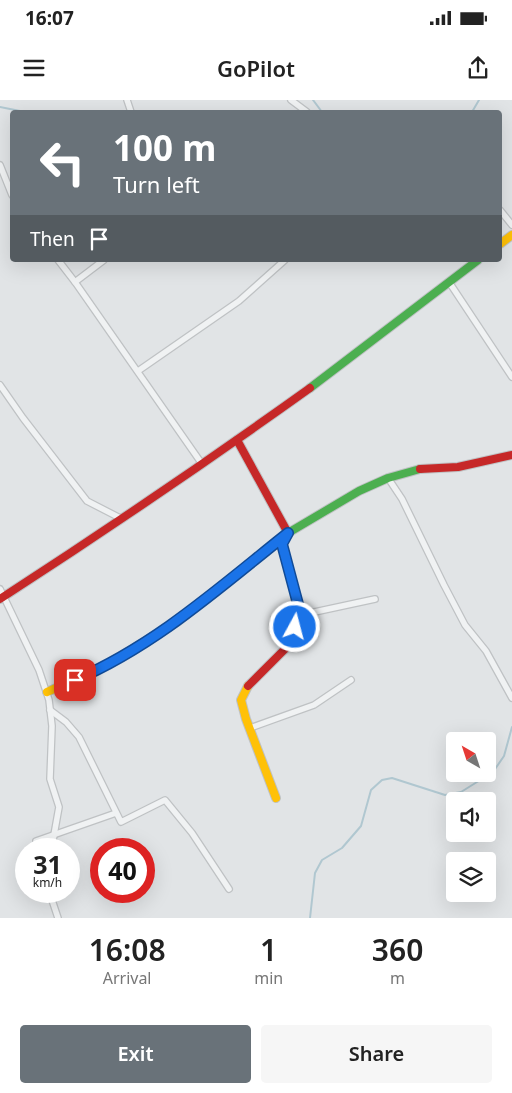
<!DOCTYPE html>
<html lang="en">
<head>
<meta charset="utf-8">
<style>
  :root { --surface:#fff; --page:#f6f6f6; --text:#222; --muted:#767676; --accent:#697279 }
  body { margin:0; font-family:"Noto Sans",sans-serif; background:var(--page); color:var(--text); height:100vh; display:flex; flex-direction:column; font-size:19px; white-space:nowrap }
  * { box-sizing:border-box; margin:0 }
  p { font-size:16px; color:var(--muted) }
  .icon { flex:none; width:28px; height:28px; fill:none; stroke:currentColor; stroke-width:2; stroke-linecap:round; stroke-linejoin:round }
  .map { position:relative; height:818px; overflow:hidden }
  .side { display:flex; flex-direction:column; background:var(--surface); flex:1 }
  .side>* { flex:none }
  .banner { position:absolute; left:10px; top:10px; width:492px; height:152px; border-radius:5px; box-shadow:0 5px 20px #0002; background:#697279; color:#fff; overflow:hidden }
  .needle { width:32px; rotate:321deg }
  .fabs { position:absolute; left:446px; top:632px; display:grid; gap:10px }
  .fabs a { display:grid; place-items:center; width:50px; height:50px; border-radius:5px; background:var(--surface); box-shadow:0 5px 20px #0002; font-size:25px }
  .speed { position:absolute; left:15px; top:738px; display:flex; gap:10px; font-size:25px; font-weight:700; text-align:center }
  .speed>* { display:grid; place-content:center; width:65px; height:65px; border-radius:50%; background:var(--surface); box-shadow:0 5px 20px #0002; line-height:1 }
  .speed small { font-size:12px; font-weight:400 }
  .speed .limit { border:8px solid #d22; background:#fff; color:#111 }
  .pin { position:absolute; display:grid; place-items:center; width:42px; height:42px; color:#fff; margin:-21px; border-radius:10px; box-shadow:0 2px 8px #0006 }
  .me { position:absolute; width:55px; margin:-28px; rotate:7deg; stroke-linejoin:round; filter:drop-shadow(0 0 4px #0008) }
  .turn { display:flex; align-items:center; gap:18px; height:105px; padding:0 20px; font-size:22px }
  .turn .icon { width:65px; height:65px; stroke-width:2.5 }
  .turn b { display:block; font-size:35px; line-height:42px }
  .then { display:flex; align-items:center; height:48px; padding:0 20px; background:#0003; gap:10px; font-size:19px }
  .eta { display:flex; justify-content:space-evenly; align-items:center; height:85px; text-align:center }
  .eta b { font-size:30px; font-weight:600; line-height:35px }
  .action { display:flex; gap:10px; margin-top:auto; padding:10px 20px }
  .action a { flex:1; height:58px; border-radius:5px; background:var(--accent); color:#fff; font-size:20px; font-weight:600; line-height:58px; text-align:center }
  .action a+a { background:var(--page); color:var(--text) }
  .status { display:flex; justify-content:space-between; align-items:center; height:35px; padding:0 25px; background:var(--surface); direction:ltr }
  .status svg { height:14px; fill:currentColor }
  header { display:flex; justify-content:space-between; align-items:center; height:65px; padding:0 20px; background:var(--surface); font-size:22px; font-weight:600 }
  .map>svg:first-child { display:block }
</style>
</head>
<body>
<div class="status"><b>16:07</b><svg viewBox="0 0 49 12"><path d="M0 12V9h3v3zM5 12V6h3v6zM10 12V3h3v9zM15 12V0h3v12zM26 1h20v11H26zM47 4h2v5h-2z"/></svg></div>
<header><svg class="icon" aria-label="menu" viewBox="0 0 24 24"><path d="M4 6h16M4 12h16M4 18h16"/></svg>GoPilot<svg class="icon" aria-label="share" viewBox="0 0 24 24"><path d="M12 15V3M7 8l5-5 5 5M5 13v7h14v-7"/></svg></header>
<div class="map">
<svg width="512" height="818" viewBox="0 0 512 818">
  <rect width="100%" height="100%" fill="#e1e4e6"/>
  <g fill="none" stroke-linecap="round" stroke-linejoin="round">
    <g stroke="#b0c7d0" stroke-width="2">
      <path d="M313,0L322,12"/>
      <path d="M0,7L25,12"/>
      <path d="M472,12L479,0"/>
      <path d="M310,818L315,773L322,760L342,748L361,726L371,690L382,680L392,678L445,695L461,692L493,672L504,656L512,627"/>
    </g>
    <g stroke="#bfc2c4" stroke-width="8">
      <g id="street">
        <path d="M127,0L131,12"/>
        <path d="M291,0L307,12"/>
        <path d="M0,65L12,95"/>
        <path d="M500,110L512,125"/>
        <path d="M58,160L75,182L202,364"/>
        <path d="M75,182L104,160"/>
        <path d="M449,182L512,277"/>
        <path d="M138,271L239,201L285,160"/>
        <path d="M0,285L23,318L87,401L122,419"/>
        <path d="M388,378L402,399L444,485L465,525L486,551L512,598"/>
        <path d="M0,489L39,570L49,600L52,626L50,679L59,707L52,746L49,749"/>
        <path d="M296,516L375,499"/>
        <path d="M50,610L66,622L79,637L121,722L165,700L192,733L229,789"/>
        <path d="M250,628L314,605L351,580"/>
        <path d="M38,749L36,741L116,713"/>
        <path d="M49,791L58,818"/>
      </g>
    </g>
    <g stroke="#bfc2c4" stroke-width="10">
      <g id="fast">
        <path d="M310,288L478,160"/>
        <path d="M249,464L288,433L359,391L388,378L420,369"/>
      </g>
    </g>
    <g stroke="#bfc2c4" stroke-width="10">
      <g id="slow">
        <path d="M500,144L512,135"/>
        <path d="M248,586L241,600L246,619L276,698"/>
        <path d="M47,592L103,567L177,522L249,464"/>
      </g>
    </g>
    <g stroke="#bfc2c4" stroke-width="10">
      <g id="jam">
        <path d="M237,340L288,433L282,444L298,504L295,527L289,545L248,586"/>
        <path d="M420,369L458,367L512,355"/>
        <path d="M0,499C105,431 208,361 310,288"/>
      </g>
    </g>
    <use href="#street" stroke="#f0f2f3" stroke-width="5.5"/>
    <use href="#fast" stroke="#4caf50" stroke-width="8"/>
    <use href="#slow" stroke="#ffc107" stroke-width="8"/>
    <use href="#jam" stroke="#c62828" stroke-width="8"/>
  </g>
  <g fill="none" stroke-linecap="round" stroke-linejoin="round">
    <g stroke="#114b97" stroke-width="12">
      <path id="route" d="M75,580C156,545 220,487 288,433L282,444L298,504L295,527"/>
    </g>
    <use href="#route" stroke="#1a73e8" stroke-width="9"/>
  </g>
</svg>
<div class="fabs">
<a><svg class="needle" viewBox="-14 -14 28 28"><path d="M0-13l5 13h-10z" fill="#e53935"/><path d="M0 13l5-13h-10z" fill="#767676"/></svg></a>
<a><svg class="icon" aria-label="sound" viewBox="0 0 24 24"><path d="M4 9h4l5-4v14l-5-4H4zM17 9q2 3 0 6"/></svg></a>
<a><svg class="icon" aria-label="layers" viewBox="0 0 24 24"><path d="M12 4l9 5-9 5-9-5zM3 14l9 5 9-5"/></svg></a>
</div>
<div class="speed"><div>31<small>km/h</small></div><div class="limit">40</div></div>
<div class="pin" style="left:75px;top:580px;background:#d93025"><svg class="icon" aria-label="arrive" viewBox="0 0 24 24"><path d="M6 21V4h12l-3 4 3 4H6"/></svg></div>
<svg class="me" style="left:295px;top:527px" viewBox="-20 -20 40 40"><circle r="17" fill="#1a73e8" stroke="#fff" stroke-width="3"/><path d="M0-11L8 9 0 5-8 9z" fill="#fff"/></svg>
<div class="banner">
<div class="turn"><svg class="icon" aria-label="left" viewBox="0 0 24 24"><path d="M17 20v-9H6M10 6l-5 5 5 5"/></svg><div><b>100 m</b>Turn left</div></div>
<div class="then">Then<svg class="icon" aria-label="arrive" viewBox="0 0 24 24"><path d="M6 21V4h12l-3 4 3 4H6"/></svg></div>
</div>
</div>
<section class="side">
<div class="eta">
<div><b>16:08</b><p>Arrival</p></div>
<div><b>1</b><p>min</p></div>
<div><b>360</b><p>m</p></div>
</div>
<div class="action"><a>Exit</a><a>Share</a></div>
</section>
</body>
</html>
